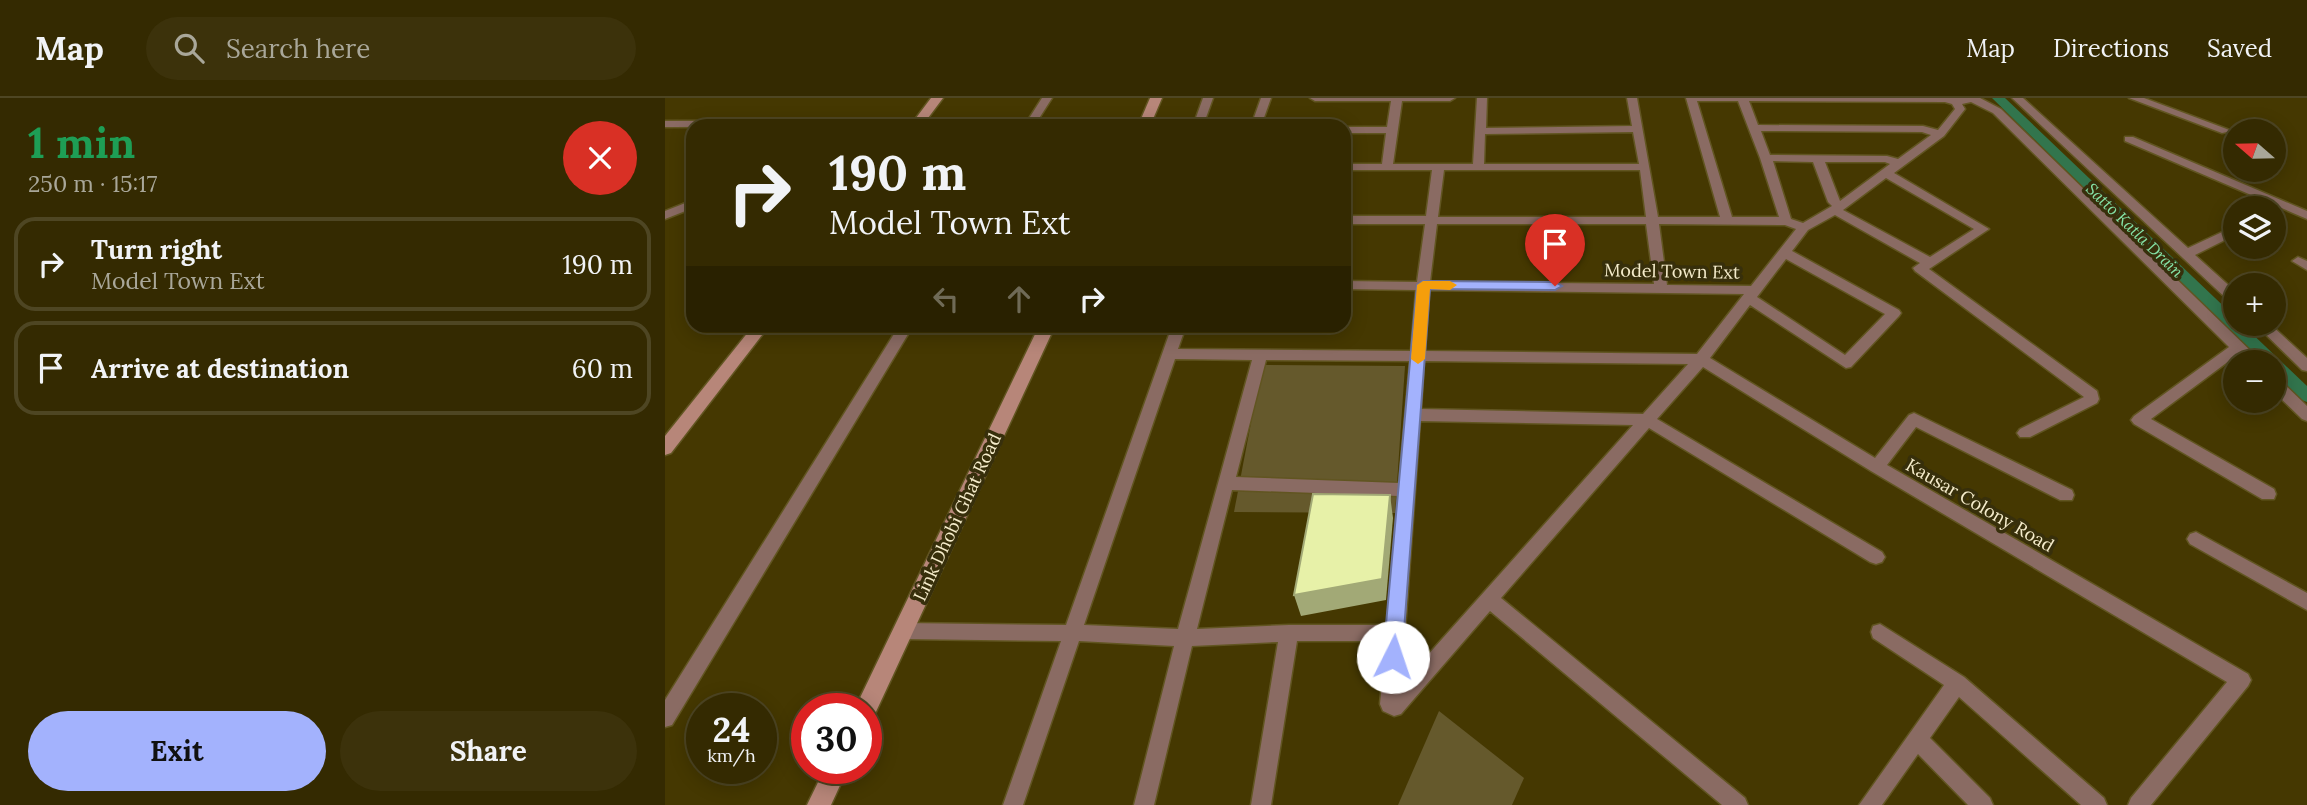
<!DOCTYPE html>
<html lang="en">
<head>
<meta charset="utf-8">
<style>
  :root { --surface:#342a01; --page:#3c320b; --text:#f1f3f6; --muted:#a9a799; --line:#4e4623; --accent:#a3b2fd }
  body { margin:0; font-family:Lora,serif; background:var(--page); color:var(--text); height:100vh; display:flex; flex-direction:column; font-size:26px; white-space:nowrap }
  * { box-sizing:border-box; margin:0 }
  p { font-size:23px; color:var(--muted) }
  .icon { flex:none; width:38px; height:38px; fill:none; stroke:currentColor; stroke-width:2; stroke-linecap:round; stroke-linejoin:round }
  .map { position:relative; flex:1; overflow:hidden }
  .panel { display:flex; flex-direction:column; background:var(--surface); width:665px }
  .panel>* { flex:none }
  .top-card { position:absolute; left:21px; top:21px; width:665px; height:214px; border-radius:21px; box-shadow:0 4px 18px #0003,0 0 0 2px var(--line); background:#342a01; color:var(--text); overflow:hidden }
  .needle { width:46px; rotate:290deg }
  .buttons { position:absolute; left:1558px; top:21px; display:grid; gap:14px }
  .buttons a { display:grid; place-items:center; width:63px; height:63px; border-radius:50%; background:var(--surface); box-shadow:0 4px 18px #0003,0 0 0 2px var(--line); font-size:35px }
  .speed { position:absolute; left:21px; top:595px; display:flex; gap:14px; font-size:35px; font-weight:700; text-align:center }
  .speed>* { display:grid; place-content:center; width:91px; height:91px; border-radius:50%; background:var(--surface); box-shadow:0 4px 18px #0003,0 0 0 2px var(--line); line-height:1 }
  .speed small { font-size:18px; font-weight:400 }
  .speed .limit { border:10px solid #d22; background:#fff; color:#111 }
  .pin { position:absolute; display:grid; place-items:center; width:60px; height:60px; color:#fff; margin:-72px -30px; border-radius:50% 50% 50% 0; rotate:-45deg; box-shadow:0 0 7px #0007 }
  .pin .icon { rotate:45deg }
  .me { position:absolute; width:77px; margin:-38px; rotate:4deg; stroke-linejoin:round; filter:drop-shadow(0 0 5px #0008) }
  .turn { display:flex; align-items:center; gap:24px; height:147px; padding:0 28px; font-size:32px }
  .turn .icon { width:91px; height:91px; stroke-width:2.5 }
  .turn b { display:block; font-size:49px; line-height:60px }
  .lanes { display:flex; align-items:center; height:66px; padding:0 28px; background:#0003; justify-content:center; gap:35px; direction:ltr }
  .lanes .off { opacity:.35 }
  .round { display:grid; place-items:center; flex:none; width:74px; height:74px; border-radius:37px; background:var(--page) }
  .summary { display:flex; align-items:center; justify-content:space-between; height:119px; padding:0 28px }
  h1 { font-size:42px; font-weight:800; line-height:52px; color:#1e9e55 }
  .cta { display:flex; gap:14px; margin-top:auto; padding:14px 28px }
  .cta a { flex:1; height:80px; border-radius:42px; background:var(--accent); color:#111; font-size:28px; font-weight:800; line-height:80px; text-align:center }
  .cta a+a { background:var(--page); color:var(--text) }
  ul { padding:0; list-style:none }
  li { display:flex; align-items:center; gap:21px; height:94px; margin:0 14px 10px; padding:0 14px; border:4px solid var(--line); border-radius:21px }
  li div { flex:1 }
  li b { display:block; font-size:26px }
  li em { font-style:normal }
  header { display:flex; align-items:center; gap:42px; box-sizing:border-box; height:98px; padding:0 35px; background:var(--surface); border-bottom:2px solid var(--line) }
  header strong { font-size:33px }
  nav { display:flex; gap:38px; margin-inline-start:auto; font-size:24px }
  .search { width:490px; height:63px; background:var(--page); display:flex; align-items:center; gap:18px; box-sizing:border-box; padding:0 24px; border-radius:38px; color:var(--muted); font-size:26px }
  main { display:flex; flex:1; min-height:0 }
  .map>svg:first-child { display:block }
</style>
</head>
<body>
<header>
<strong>Map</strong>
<div class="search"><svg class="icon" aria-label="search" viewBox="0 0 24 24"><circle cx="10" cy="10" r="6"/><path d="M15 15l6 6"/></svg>Search here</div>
<nav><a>Map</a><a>Directions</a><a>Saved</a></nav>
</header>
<main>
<section class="panel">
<div class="summary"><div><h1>1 min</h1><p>250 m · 15:17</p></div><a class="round" style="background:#d93025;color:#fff"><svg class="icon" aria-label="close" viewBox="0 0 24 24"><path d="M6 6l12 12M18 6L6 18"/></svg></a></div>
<ul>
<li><svg class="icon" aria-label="right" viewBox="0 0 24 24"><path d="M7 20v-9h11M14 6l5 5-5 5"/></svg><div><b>Turn right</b><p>Model Town Ext</p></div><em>190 m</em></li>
<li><svg class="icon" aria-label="arrive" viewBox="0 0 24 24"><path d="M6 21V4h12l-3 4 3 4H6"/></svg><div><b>Arrive at destination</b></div><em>60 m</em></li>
</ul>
<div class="cta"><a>Exit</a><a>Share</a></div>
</section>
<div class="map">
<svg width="1642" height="707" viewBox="0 0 1642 707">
  <rect width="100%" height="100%" fill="#453801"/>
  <g fill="#65592c">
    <path d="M597,267L740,268L730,415L569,414Z"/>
    <path d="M774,613L859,680L847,707H733Z"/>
  </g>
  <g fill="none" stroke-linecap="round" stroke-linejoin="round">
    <path fill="#32754d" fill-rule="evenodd" d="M1327,0H1340L1570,219V226H1577L1642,288V304L1636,302L1608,275V264H1598Z"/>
    <g stroke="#615521" stroke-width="3">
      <g id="street">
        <path d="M377,0H387L373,22L479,25L484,28L0,29V23L363,22Z"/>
        <path d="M538,0H548L538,28H528Z"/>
        <path d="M596,0H606L596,28H586Z"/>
        <path d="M645,0H790L785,3H737L728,66H808L812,0H822L821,30L967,28L962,0H972L993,119H1055L1021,0H1315L1336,11L1593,260L1595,264H1580L1572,257L1486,321L1609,391L1611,396L1609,401H1597L1469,326L1466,322L1469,318L1564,249L1328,15L1306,4L1297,6L1300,11L1279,38L1229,75L1324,131L1264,171L1432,293L1434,301L1432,305L1365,339H1355L1352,335L1355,331L1419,299L1250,173L1248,170L1255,165L1170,117L1143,132L1127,153L1234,212L1236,215L1234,218L1186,269L1181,270L1085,207L1045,260L1210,360L1244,317L1249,315L1407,392L1409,397L1407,402H1395L1251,329L1222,367L1583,576L1586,582L1583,588L1486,707H1463L1466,700L1562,584L1206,373L1038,269L992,321L1217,454L1220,459L1217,464L1211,466L1205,464L984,330L836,500L1080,700L1083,707H1057L825,513L736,616L729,618L718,613L715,606L721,543H632L606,707H586L613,544L527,548L489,707H469L509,548L414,543L358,707H338L396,543L239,541L232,539L230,533L232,527L239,525L401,527L507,228H521L513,251L746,253L751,192L679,191V183L752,184L760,126H679V118H761L767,72H679V66H717L721,35H679V29H722L726,3H650ZM1032,3H1073L1095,60L1114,119H1067ZM1084,3L1280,4L1287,6L1290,11L1273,32L1258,28L1093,27ZM1096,33L1257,34L1266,37L1233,61L1222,58L1105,57ZM968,34L974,66H819L820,36ZM1108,63L1148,64L1163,104L1167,108L1138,125L1126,121ZM1160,64H1220L1225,66L1175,103ZM779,72H975L981,119H773ZM1221,80L1309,131L1265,159L1178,112ZM772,126H981L989,186L765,184ZM994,126L1120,127L1131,131L1086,188L1002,187ZM1121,161L1220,216L1180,257L1092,199ZM764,192L1079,196L1032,256L760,253ZM510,261L587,262L513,531L419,527ZM601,262L745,263L734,385L571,379ZM759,263L1023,266L978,316L756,311ZM755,323L968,327L736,587ZM567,392L733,398L722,527H624L532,531Z"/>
        <path d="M1347,0H1358L1523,150L1570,128V137L1530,157L1570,193V205L1565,204Z"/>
        <path d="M1464,0H1479L1567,33L1557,35Z"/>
        <path d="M1460,39H1468L1642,113V121L1460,43Z"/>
        <path d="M28,102V110L0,121V113Z"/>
        <path d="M1633,159L1642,163V172L1627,163Z"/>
        <path d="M1590,226H1605L1642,260V273L1637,272Z"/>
        <path d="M234,228H248L7,627L0,629V602Z"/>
        <path d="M1608,279L1613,280L1642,308V323L1637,321L1608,293Z"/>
        <path d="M1531,434L1642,495V512L1525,446L1522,441L1525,436Z"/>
        <path d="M1215,526L1299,579L1439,700L1442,707H1416L1294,599L1265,640L1325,700L1328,707H1303L1253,656L1217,707H1194L1279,587L1208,540L1206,534L1208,528Z"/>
      </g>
    </g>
    <g stroke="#615521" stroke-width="3">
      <g id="secondary">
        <path d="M266,0H278L257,28H245Z"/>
        <path d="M485,0H497L485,28H473Z"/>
        <path d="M88,228H104L6,355L0,357V338Z"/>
        <path d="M374,228H390L209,618L201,621V611H190L193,604Z"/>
        <path d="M160,670H183L166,707H142Z"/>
      </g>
    </g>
    <use href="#street" fill="#8a6b63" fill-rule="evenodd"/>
    <use href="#secondary" fill="#b78679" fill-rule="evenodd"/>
  </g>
  <path fill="#a2a976" d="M725,397L728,420L721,502L636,518L629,497Z"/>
  <path fill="#e7f1a8" stroke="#a2a976" stroke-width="2" d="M648,396L725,397L717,481L629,497Z"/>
  <path fill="#a3b2fd" stroke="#6a74a4" stroke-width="2" d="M758,183L890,184L897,188L890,192L765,191L737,559L735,565L728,567L721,565L718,559L752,187Z"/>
  <path fill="#f59e0b" d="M758,183H785L792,187L785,192L765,191L760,261L753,266L746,261L752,187Z"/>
  <g text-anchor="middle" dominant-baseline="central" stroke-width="7" stroke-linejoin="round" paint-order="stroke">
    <g font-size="16" font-style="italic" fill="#85e3a7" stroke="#372f0b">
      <text transform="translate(1470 132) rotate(44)">Satto Katla Drain</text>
    </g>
    <g font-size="18" fill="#f5eccb" stroke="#372f0b">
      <text transform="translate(1007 173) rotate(1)">Model Town Ext</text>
      <text transform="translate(1315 407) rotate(30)">Kausar Colony Road</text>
      <text transform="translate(292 419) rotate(-65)">Link Dhobi Ghat Road</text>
    </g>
  </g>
</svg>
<div class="buttons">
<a><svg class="needle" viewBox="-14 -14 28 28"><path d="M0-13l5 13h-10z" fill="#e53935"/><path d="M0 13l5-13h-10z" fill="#a9a799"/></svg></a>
<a><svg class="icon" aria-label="layers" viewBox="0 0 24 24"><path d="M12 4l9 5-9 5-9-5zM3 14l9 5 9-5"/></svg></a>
<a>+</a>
<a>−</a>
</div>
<div class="speed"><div>24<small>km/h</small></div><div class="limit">30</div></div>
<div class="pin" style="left:890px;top:188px;background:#d93025"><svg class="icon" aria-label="arrive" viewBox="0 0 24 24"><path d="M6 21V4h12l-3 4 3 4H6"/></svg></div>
<svg class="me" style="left:728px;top:559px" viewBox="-20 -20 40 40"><circle r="19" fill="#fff"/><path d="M0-13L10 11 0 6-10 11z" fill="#a3b2fd"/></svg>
<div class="top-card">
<div class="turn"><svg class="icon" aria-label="right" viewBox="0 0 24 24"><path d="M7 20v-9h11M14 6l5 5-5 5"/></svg><div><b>190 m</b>Model Town Ext</div></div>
<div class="lanes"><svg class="icon off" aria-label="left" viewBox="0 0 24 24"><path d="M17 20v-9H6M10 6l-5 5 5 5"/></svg><svg class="icon off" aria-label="ahead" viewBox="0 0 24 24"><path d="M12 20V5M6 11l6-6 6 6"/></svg><svg class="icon" aria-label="right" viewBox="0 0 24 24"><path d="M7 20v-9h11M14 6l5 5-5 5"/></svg></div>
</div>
</div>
</main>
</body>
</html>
